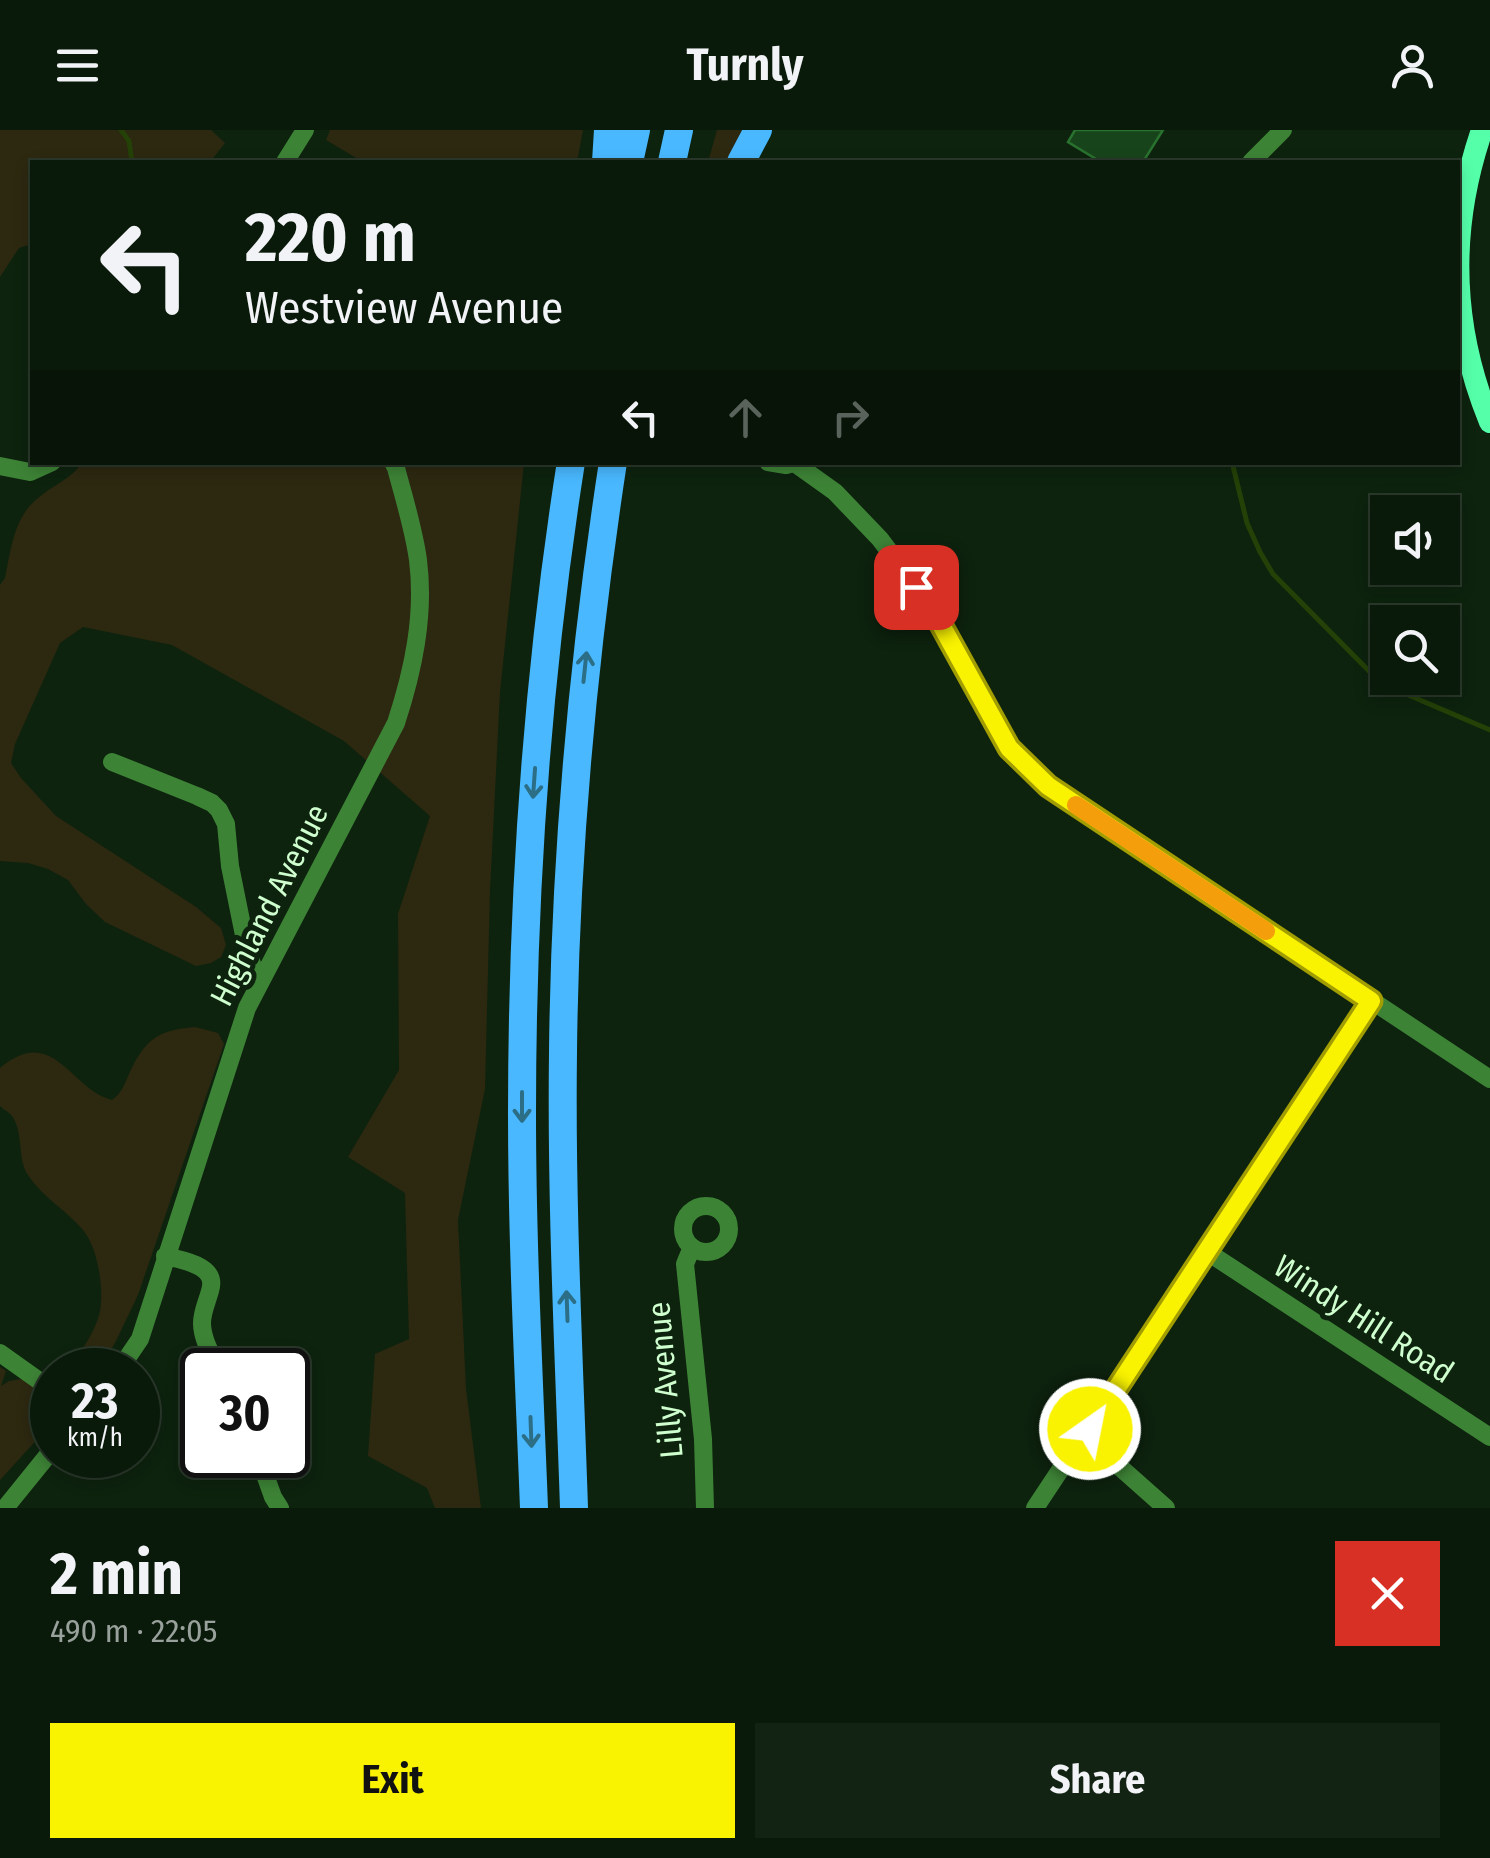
<!DOCTYPE html>
<html lang="en">
<head>
<meta charset="utf-8">
<style>
  :root { --surface:#0a1a0a; --page:#132313; --text:#f1f3f6; --muted:#99a19c; --line:#2a382b; --accent:#f9f200 }
  body { margin:0; font-family:"Fira Sans Condensed",sans-serif; background:var(--page); color:var(--text); height:100vh; display:flex; flex-direction:column; font-size:38px; white-space:nowrap }
  * { box-sizing:border-box; margin:0 }
  p { font-size:32px; color:var(--muted) }
  .icon { flex:none; width:55px; height:55px; fill:none; stroke:currentColor; stroke-width:2; stroke-linecap:round; stroke-linejoin:round }
  .map { position:relative; height:1378px; overflow:hidden }
  .details { display:flex; flex-direction:column; background:var(--surface); flex:1 }
  .details>* { flex:none }
  .guide { position:absolute; left:30px; top:30px; width:1430px; height:305px; border-radius:0px; box-shadow:0 5px 15px #0003,0 0 0 2px var(--line); background:#0a1a0a; color:var(--text); overflow:hidden }
  .controls { position:absolute; left:1370px; top:365px; display:grid; gap:20px }
  .controls a { display:grid; place-items:center; width:90px; height:90px; border-radius:0px; background:var(--surface); box-shadow:0 5px 15px #0003,0 0 0 2px var(--line); font-size:50px }
  .speed { position:absolute; left:30px; top:1218px; display:flex; gap:20px; font-size:50px; font-weight:700; text-align:center }
  .speed>* { display:grid; place-content:center; width:130px; height:130px; border-radius:50%; background:var(--surface); box-shadow:0 5px 15px #0003,0 0 0 2px var(--line); line-height:1 }
  .speed small { font-size:25px; font-weight:400 }
  .speed .limit { border:5px solid #111; border-radius:15px; background:#fff; color:#111 }
  .pin { position:absolute; display:grid; place-items:center; width:85px; height:85px; color:#fff; margin:-42px; border-radius:20px; box-shadow:0 5px 15px #0006 }
  .me { position:absolute; width:110px; margin:-55px; rotate:33deg; stroke-linejoin:round; filter:drop-shadow(0 0 8px #0008) }
  .turn { display:flex; align-items:center; gap:35px; height:210px; padding:0 50px; font-size:45px }
  .turn .icon { width:130px; height:130px; stroke-width:2.5 }
  .turn b { display:block; font-size:70px; line-height:85px }
  .lanes { display:flex; align-items:center; height:95px; padding:0 50px; background:#0003; justify-content:center; gap:50px; direction:ltr }
  .lanes .off { opacity:.35 }
  .round { display:grid; place-items:center; flex:none; width:105px; height:105px; border-radius:0px; background:var(--page) }
  .headline { display:flex; align-items:center; justify-content:space-between; height:170px; padding:0 50px }
  h1 { font-size:60px; font-weight:700; line-height:75px }
  .button { display:flex; gap:20px; margin-top:auto; padding:20px 50px }
  .button a { flex:1; height:115px; border-radius:0px; background:var(--accent); color:#111; font-size:40px; font-weight:700; line-height:115px; text-align:center }
  .button a+a { background:var(--page); color:var(--text) }
  header { display:flex; justify-content:space-between; align-items:center; height:130px; padding:0 50px; background:var(--surface); font-size:45px; font-weight:700 }
  .map>svg:first-child { display:block }
</style>
</head>
<body>
<header><svg class="icon" aria-label="menu" viewBox="0 0 24 24"><path d="M4 6h16M4 12h16M4 18h16"/></svg>Turnly<svg class="icon" aria-label="person" viewBox="0 0 24 24"><circle cx="12" cy="8" r="4"/><path d="M4 21q1-7 8-7t8 7"/></svg></header>
<div class="map">
<svg width="1490" height="1378" viewBox="0 0 1490 1378">
  <rect width="100%" height="100%" fill="#0d230e"/>
  <g fill="#2d2810">
    <path d="M0,0H211L225,13L210,32H32V114L19,118L0,147Z"/>
    <path d="M330,0H583L577,32H363L326,10Z"/>
    <path d="M717,0H744L727,32H708Z"/>
    <path d="M82,333H524L500,562L490,761L485,959L458,1090L466,1259L481,1378H435L427,1358L368,1326L375,1224L409,1209L405,1063L348,1027L399,940L398,784L430,686L344,611L172,515L83,497L60,513L15,614L11,633L21,648L56,686L196,777L221,798L226,815L221,827L211,833L196,836L105,792L86,774L68,750L48,739L28,733L0,731V455L5,448C11,419 14,387 38,368C53,355 71,349 82,333Z"/>
    <path d="M195,897L218,903L224,914L138,1165L115,1213L98,1240H64C79,1227 96,1201 100,1181C104,1158 98,1118 83,1100C66,1080 42,1067 28,1045C17,1029 24,1003 12,986C9,982 4,980 0,976V938C54,893 70,960 112,970C122,963 124,955 129,944C145,909 158,900 195,897Z"/>
    <path d="M0,1237L6,1241L1,1256L9,1251L52,1244V1293L0,1350Z"/>
  </g>
  <g fill="none" stroke-linecap="round" stroke-linejoin="round">
    <g stroke="#244107" stroke-width="5">
      <path d="M121,0L129,11L132,32"/>
      <path d="M338,32H346"/>
      <path d="M1232,332L1247,393L1260,422L1273,444L1374,546L1392,558L1490,600"/>
    </g>
  </g>
  <path fill="#18441b" stroke="#29712e" stroke-width="2.5" d="M1075,0H1163L1143,32H1101L1068,12Z"/>
  <g fill="none" stroke-linecap="round" stroke-linejoin="round">
    <g stroke="#3d8336" stroke-width="18">
      <path d="M285,32L305,0"/>
      <path d="M1251,32L1283,0"/>
      <path d="M768,332L786,335L793,333"/>
      <path d="M793,332L835,362L880,409L934,481L1009,618L1048,656L1490,949"/>
      <path d="M0,336L30,342L52,332"/>
      <path d="M112,632L197,666L212,673L219,680L226,694L230,736L247,820L259,853"/>
      <circle cx="706" cy="1099" r="23"/>
      <path d="M692,1117L685,1134L703,1309L705,1378"/>
      <path d="M1206,1121L1490,1307"/>
      <path d="M165,1126C184,1131 218,1135 210,1161C207,1172 202,1182 202,1193C202,1209 212,1226 219,1240"/>
      <path d="M0,1223L52,1260"/>
      <path d="M119,1240L140,1209L247,878L396,593C413,541 425,486 418,430C414,400 404,368 396,338L393,332"/>
      <path d="M1090,1299L1095,1315L1166,1378"/>
      <path d="M258,1325L273,1367L280,1378"/>
      <path d="M5,1378L52,1320"/>
      <path d="M1035,1378L1371,871"/>
    </g>
    <path stroke="#5fa" stroke-width="22" d="M1482,0C1448,99 1450,195 1490,292"/>
    <g stroke="#49b8ff" stroke-width="28">
      <path d="M606,32L608,0"/>
      <path d="M629,32L636,0"/>
      <path d="M672,32L679,0"/>
      <path d="M741,32L758,0"/>
      <path d="M534,1378C529,1247 522,1115 522,983C522,766 537,547 571,332"/>
      <path d="M574,1378C569,1226 561,1074 563,922C565,725 583,528 613,332"/>
    </g>
  </g>
  <defs><path id="oneway-shaft" d="M-6 0H5M1.5-3L5.5 0L1.5 3" fill="none" stroke-width="1.6" stroke-linecap="round" stroke-linejoin="round" transform="scale(2.5)"/></defs>
  <g stroke="#2b6e86">
    <use href="#oneway-shaft" transform="translate(585 537) rotate(-84)"/>
    <use href="#oneway-shaft" transform="translate(534 653) rotate(94)"/>
    <use href="#oneway-shaft" transform="translate(522 977) rotate(90)"/>
    <use href="#oneway-shaft" transform="translate(567 1176) rotate(-92)"/>
    <use href="#oneway-shaft" transform="translate(531 1302) rotate(88)"/>
  </g>
  <g fill="none" stroke-linecap="round" stroke-linejoin="round">
    <g stroke="#a29d00" stroke-width="25">
      <path id="route" d="M916,457L934,482L1009,618L1048,656L1371,871L1090,1299"/>
    </g>
    <use href="#route" stroke="#f9f200" stroke-width="18"/>
    <path stroke="#f59e0b" stroke-width="18" d="M1076,675L1266,801"/>
  </g>
  <g text-anchor="middle" dominant-baseline="central" stroke-width="10" stroke-linejoin="round" paint-order="stroke">
    <g font-size="32" fill="#cfffce" stroke="#0d230e">
      <text transform="translate(269 775) rotate(-63)">Highland Avenue</text>
      <text transform="translate(1364 1189) rotate(33)">Windy Hill Road</text>
      <text transform="translate(665 1250) rotate(-95)">Lilly Avenue</text>
    </g>
  </g>
</svg>
<div class="controls">
<a><svg class="icon" aria-label="sound" viewBox="0 0 24 24"><path d="M4 9h4l5-4v14l-5-4H4zM17 9q2 3 0 6"/></svg></a>
<a><svg class="icon" aria-label="search" viewBox="0 0 24 24"><circle cx="10" cy="10" r="6"/><path d="M15 15l6 6"/></svg></a>
</div>
<div class="speed"><div>23<small>km/h</small></div><div class="limit">30</div></div>
<div class="pin" style="left:916px;top:457px;background:#d93025"><svg class="icon" aria-label="arrive" viewBox="0 0 24 24"><path d="M6 21V4h12l-3 4 3 4H6"/></svg></div>
<svg class="me" style="left:1090px;top:1299px" viewBox="-20 -20 40 40"><circle r="17" fill="#f9f200" stroke="#fff" stroke-width="3"/><path d="M0-11L8 9 0 5-8 9z" fill="#fff"/></svg>
<div class="guide">
<div class="turn"><svg class="icon" aria-label="left" viewBox="0 0 24 24"><path d="M17 20v-9H6M10 6l-5 5 5 5"/></svg><div><b>220 m</b>Westview Avenue</div></div>
<div class="lanes"><svg class="icon" aria-label="left" viewBox="0 0 24 24"><path d="M17 20v-9H6M10 6l-5 5 5 5"/></svg><svg class="icon off" aria-label="ahead" viewBox="0 0 24 24"><path d="M12 20V5M6 11l6-6 6 6"/></svg><svg class="icon off" aria-label="right" viewBox="0 0 24 24"><path d="M7 20v-9h11M14 6l5 5-5 5"/></svg></div>
</div>
</div>
<section class="details">
<div class="headline"><div><h1>2 min</h1><p>490 m · 22:05</p></div><a class="round" style="background:#d93025;color:#fff"><svg class="icon" aria-label="close" viewBox="0 0 24 24"><path d="M6 6l12 12M18 6L6 18"/></svg></a></div>
<div class="button"><a>Exit</a><a>Share</a></div>
</section>
</body>
</html>
